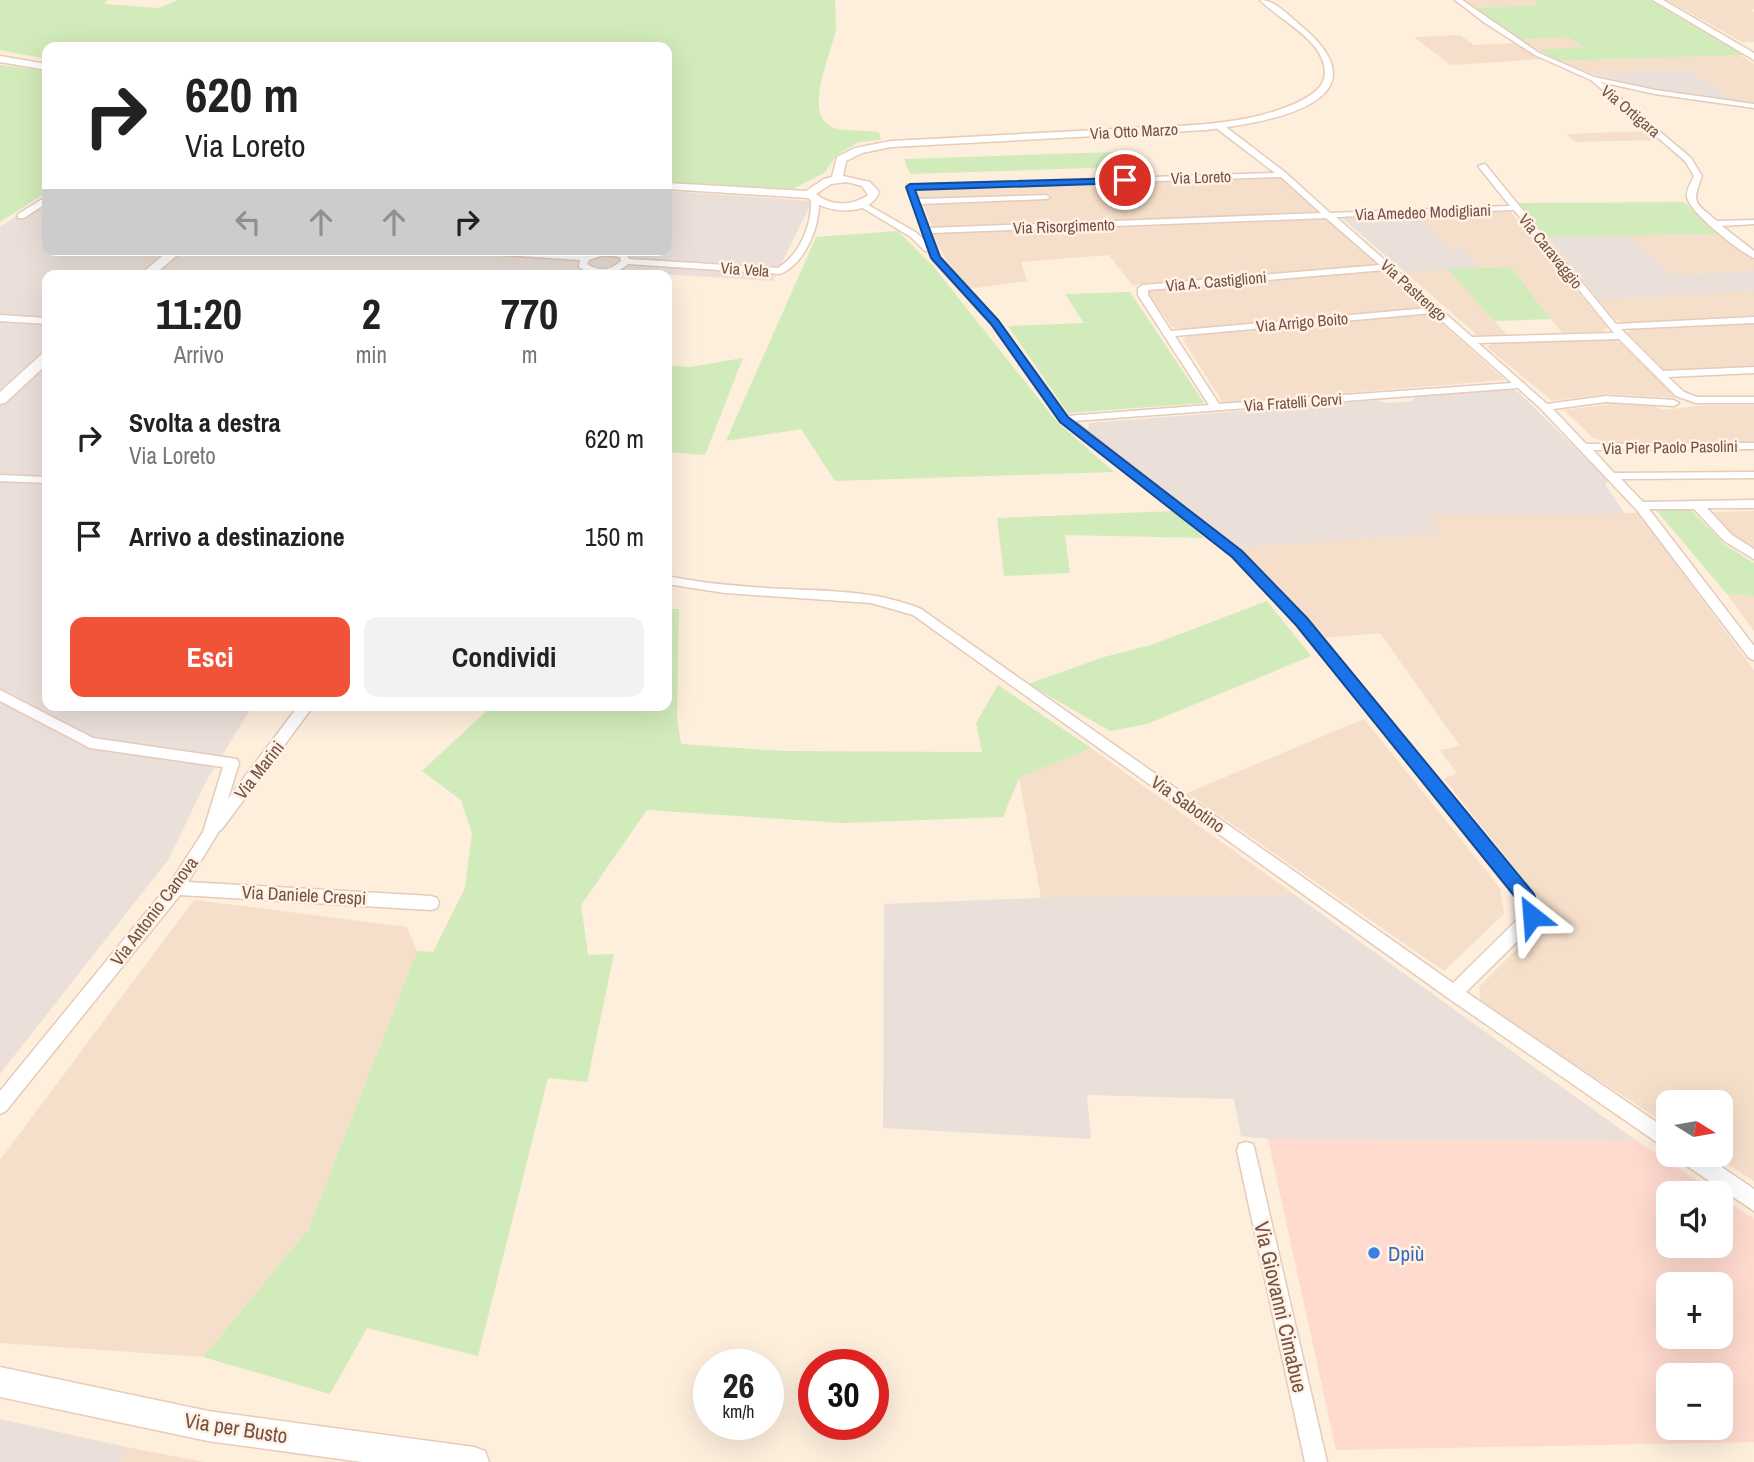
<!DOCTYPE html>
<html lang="it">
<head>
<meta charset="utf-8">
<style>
  :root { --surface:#fff; --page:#f2f2f2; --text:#222; --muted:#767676; --accent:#f15338 }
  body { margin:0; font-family:"Archivo Narrow",sans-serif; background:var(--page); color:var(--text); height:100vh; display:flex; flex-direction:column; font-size:26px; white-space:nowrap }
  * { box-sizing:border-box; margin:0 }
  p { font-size:23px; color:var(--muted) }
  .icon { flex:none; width:38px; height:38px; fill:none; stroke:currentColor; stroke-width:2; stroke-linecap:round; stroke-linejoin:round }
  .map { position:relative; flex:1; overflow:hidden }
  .panel { position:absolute; left:42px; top:270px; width:630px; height:441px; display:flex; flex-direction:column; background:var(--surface); border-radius:14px; box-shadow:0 7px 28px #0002 }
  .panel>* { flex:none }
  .hud { position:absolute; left:42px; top:42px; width:630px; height:214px; border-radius:14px; box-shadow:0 7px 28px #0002; background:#fff; color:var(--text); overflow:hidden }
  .needle { width:46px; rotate:101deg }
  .buttons { position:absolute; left:1656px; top:1090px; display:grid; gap:14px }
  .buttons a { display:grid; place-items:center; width:77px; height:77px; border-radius:14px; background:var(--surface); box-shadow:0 7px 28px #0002; font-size:35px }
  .speed { position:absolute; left:693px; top:1349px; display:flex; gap:14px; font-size:35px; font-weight:700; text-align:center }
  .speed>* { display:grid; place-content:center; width:91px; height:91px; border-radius:50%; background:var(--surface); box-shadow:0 7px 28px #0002; line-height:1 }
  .speed small { font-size:18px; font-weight:400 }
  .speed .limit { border:10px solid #d22; background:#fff; color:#111 }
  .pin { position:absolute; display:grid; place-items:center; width:60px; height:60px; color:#fff; margin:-30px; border:4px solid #fff; border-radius:50%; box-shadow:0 2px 7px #0007 }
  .me { position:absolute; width:77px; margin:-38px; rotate:332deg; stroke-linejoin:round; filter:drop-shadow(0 0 5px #0008) }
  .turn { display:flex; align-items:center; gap:24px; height:147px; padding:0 28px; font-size:32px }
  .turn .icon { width:91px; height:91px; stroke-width:2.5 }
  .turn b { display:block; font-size:49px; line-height:60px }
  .lanes { display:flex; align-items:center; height:66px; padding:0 28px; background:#0003; justify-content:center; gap:35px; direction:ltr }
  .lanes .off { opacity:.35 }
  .eta { display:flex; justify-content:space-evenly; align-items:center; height:119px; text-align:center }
  .eta b { font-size:42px; font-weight:800; line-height:49px }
  .action { display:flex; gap:14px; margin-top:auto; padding:14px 28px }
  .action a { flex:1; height:80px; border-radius:14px; background:var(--accent); color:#fff; font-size:28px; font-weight:800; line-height:80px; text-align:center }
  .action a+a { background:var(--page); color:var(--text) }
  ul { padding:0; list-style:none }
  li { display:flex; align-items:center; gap:21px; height:98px; padding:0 28px }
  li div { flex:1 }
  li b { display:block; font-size:26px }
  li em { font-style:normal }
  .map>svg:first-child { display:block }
</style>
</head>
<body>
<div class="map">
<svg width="1754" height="1462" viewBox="0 0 1754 1462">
  <rect width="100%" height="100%" fill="#feeedc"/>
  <g fill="#f6dfca">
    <path d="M1462,0H1533L1538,5L1472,8Z"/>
    <path d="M1667,0H1754V9L1750,10L1754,12V42H1742Z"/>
    <path d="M1460,35L1474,45L1516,43L1545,59L1451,65L1414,37Z"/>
    <path d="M1567,37L1585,48L1538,50L1521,40Z"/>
    <path d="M1740,55L1754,64V104L1734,101L1687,70L1592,74L1559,61Z"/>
    <path d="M1650,131L1660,140L1575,142L1566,134Z"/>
    <path d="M1281,177L1320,213L932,227L917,189Z"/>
    <path d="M1510,211L1607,327L1601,332L1562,333L1511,267L1479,268L1463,248L1451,249L1416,215Z"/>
    <path d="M1330,219L1378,265L1132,285L1109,255L1021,262L1027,281L969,289L946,260L933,234Z"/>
    <path d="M1719,234L1754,260V271L1673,275L1628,235Z"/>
    <path d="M1447,269L1507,335H1477L1405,272Z"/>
    <path d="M1385,271L1423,306L1420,309L1181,330L1172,327L1148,293L1151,290Z"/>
    <path d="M1754,291V316L1625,323L1616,320L1599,300Z"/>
    <path d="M1426,314L1435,317L1505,380L1223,403L1183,340L1187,336Z"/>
    <path d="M1754,323V367L1665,371L1626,333L1632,330Z"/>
    <path d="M1611,340L1621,343L1677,398L1607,394L1552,401L1487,347L1494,343Z"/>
    <path d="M1620,403H1648L1662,410L1706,405H1754V443L1608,444L1592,437L1564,410Z"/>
    <path d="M1754,511V549L1735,537L1712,512Z"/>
    <path d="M1638,513L1754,670V1181L1713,1155H1720V1102H1668V1125L1481,1004L1479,987L1549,917L1545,906L1444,779L1457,773L1440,750L1460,746L1380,633L1322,638L1236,548L1439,533L1429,515Z"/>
    <path d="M1727,594L1754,596V631Z"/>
    <path d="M1364,719L1500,888L1504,914L1444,971L1187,793Z"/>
    <path d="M1091,748L1295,895L1041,898L1019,778Z"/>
    <path d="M194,900L407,927L417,951L308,1230L203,1357L0,1343V1160Z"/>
    <path d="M126,1447L204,1462H120Z"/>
  </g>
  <path fill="#ffdacf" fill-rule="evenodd" d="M1268,1139L1637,1141L1716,1193L1668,1194V1246H1720V1196L1754,1219V1442L1336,1450ZM1668,1284H1720V1337H1668ZM1668,1376H1720V1428H1668Z"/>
  <g fill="#ebe0d9">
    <path d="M1687,70L1734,101L1657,90L1592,74Z"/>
    <path d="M667,191L812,201L773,281L583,269L579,275H47V705H253L207,780L168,860L0,1074V227L47,196V250H667Z"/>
    <path d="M1416,215L1451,249L1463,248L1479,268L1405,272L1342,218Z"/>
    <path d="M1628,235L1673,275L1754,271V291L1599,300L1548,237Z"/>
    <path d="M1508,388L1518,392L1608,480L1605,484L1625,514L1430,515L1440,533L1236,548L1088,430L1089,423L1377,400L1387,403L1413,401L1416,395Z"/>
    <path d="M1295,895L1637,1141L1268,1139L1241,1136L1234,1099L1087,1095L1091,1139L883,1128L884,904L1067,897Z"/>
    <path d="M0,1419L126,1447L120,1462H0Z"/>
  </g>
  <g fill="#d2ebbb">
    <path d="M0,0H108L104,4L159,8L178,0H835C835,9 836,19 836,28C833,51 803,110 830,126C839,132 868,130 879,132L881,140L859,142L837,155L824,173L789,191L667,182V47H47V59L0,50Z"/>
    <path d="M1533,0H1650L1744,55L1559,61L1538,50L1584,47L1567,37L1521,40L1472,8L1537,5Z"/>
    <path d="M0,65L47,71V192L0,222Z"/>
    <path d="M1113,152L1122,167L910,174L904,159Z"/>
    <path d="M1684,202L1719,234L1548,237L1518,203Z"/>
    <path d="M898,231L933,266L1057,422L1114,472L835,481L801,429L726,441L816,237Z"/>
    <path d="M1511,267L1551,319L1494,321L1447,269Z"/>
    <path d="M1130,292L1204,403L1068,413L1008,326L1084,323L1065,294Z"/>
    <path d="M743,358L705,455L667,452V365L689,367Z"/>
    <path d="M1656,510H1691L1725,545L1754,563V596L1727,594Z"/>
    <path d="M1174,511L1204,538L1065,535L1070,573L1004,576L997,518Z"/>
    <path d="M1267,601L1311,656L1147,724L1110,731L1028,684L1104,657L1151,645Z"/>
    <path d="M667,609H679L677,717L681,744L783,751L982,752L976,723L998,685L1091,748L1019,778L1003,817L843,823L647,810L581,905L588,955L614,954L587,1082L548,1078L478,1356L367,1328L330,1394L203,1357L308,1230L417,951L433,952L465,888L472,833L461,800L422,771L493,705H667Z"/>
  </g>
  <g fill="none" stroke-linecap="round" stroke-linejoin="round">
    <g stroke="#e4cbbb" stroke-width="3">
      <g id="street">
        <path d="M1455,0H1462L1539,53L1594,77L1655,90L1754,104V108L1655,94L1601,82L1691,158L1702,176C1691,205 1695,202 1717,221L1754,220V224L1722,226L1754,251V258C1740,252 1689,212 1687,197C1686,190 1691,183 1694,176L1685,161L1591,80L1535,55L1485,23Z"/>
        <path d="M1216,124H1222L1286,173L1330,213L1510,206L1478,166L1485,164L1616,324L1754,317V323L1621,329L1663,371L1754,367V373L1668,377L1684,392L1697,397H1754V403H1696L1676,396L1619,339L1478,343L1547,404L1606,396L1674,400L1679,403L1674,406L1606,402L1553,409L1586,444L1754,443V449L1593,450L1614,473L1754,472V478L1621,479L1643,502L1754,500V508H1707L1732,535L1754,549V559L1724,541L1694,509H1649L1754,646V660L1749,658L1636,509L1541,409L1518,388L1074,421L1241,551L1307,619L1534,895L1540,916L1538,921L1466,992L1668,1130V1150L1448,998L913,615L871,603L725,593L667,584V576C706,584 745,587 784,589C831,591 878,591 921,609L1453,983L1523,914L1521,903L1297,625L1233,557L1060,421L991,324L933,260L929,251H925L911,237L856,204L863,202L917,233L926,242L907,185L1275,173L1216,128ZM1281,177L1321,213L929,228L920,204L1046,199L1050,197L1046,195L919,199L915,189ZM1514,210L1614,333L1472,337L1336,217ZM1326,218L1380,265L1143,285L1138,288V295L1209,405L1067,416L997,320L940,257L931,233ZM1385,270L1428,308L1171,331L1148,295V290ZM1433,313L1512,383L1219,404L1175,336Z"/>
        <path d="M44,198H47V203L24,218H18V214Z"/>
        <path d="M815,198L819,200C820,226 806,263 780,274L628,264C614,277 594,278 579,267L580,260L474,253L470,250H513L584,255L600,250L626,253L629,259L778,268C800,254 812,225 811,200ZM604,255L620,257L621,261C611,270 599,272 587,264L589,260Z"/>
        <path d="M0,315L47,318V324L0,321Z"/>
        <path d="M0,475L47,477V483L0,481Z"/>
        <path d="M0,690L93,738L237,759L239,763L228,799L299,705H314L222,829L219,831L188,882L431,896L437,898L439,903L437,908L431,910L180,895L6,1111L0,1114V1091L170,883L203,832L223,767L90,748L0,701Z"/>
        <path d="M1246,1142L1253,1144L1255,1151L1327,1462H1305L1237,1151L1239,1144Z"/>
        <path d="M1679,1155H1704L1754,1189V1211L1681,1162Z"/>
      </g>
    </g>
    <g stroke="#e9cbb8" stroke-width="3">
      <g id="secondary">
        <path d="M1260,0C1275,0 1288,15 1300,25C1393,102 1266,123 1206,130L891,147L862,153L846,161L843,176L870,182L879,192C870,218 825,213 808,198L667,189V183L806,191L824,179L832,177L837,157L855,148L891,141C965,137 1040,133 1114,129C1163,126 1214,127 1262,115C1280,110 1325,97 1325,73C1325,40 1280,21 1260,0ZM847,182L862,186L868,195C852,206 832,207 816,194L831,184Z"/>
        <path d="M1653,0H1663L1754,53V60Z"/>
        <path d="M0,56L47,64V70L0,62Z"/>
        <path d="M169,250H183L154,275H140Z"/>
        <path d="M47,353V364L5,403L0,404V392L42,354Z"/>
        <path d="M0,1367L208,1411L474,1447L485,1451L489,1462H362L208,1441L0,1397Z"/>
      </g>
    </g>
    <use href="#street" fill="#fff" fill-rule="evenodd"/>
    <use href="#secondary" fill="#fff" fill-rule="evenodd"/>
  </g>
  <path fill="#1a73e8" stroke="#114b97" stroke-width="2" d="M1128,178L1130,180L1125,183L915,190L940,257L998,320L1068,417L1242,551L1307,618L1534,894L1542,916L1539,922L1532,924L1526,922L1520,903L1296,625L1232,557L1060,422L991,324L931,258L906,187L910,184Z"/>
  <circle fill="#3f7fe0" stroke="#fff2e4" stroke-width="2.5" cx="1374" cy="1253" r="7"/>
  <g text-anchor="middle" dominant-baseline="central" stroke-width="5" stroke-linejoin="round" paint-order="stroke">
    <g font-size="16" fill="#745144" stroke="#fff2e4">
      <text transform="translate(1631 111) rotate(40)">Via Ortigara</text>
      <text transform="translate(1134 131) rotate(-3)">Via Otto Marzo</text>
      <text transform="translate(1201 177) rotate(-2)">Via Loreto</text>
      <text transform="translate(1423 212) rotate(-2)">Via Amedeo Modigliani</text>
      <text transform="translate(1064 226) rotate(-2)">Via Risorgimento</text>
      <text transform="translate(1551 251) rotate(51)">Via Caravaggio</text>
      <text transform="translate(745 269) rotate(4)">Via Vela</text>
      <text transform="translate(1216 281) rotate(-5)">Via A. Castiglioni</text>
      <text transform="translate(1414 290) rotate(42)">Via Pastrengo</text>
      <text transform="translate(1302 322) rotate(-5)">Via Arrigo Boito</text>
      <text transform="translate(1293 402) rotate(-4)">Via Fratelli Cervi</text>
      <text transform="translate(1670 447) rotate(-1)">Via Pier Paolo Pasolini</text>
    </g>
    <g font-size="18" fill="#745144" stroke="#fff2e4">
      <text transform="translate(259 770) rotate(-52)">Via Marini</text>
      <text transform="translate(1188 804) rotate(35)">Via Sabotino</text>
      <text transform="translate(304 895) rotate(3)">Via Daniele Crespi</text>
      <text transform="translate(154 911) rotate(-53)">Via Antonio Canova</text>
    </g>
    <g font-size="21" fill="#366cbe" stroke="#fff2e4" text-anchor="start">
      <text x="1388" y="1253">Dpiù</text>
    </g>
    <g font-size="21" fill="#745144" stroke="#fff2e4">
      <text transform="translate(1281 1307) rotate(77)">Via Giovanni Cimabue</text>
      <text transform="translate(236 1428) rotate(9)">Via per Busto</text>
    </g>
  </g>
</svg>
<div class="buttons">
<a><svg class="needle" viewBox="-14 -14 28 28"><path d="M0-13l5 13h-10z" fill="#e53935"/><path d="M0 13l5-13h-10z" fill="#767676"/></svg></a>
<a><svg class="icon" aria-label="sound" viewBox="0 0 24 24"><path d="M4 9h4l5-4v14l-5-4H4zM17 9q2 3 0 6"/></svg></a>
<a>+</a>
<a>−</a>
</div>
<div class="speed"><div>26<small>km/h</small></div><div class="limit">30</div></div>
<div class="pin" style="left:1125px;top:180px;background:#d93025"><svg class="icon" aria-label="arrive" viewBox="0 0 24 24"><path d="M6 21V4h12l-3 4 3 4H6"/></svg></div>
<svg class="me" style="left:1532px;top:916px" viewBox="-20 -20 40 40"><path d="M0-17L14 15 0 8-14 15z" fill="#1a73e8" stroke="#fff" stroke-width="4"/></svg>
<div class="hud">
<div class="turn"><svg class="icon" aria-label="right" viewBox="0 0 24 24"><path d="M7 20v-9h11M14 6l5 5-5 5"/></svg><div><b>620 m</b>Via Loreto</div></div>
<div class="lanes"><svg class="icon off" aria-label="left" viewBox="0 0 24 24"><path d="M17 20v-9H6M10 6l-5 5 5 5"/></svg><svg class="icon off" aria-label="ahead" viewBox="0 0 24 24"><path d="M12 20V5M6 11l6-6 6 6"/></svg><svg class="icon off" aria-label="ahead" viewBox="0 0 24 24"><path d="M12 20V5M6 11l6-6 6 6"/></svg><svg class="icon" aria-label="right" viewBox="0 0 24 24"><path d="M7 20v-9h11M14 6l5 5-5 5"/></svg></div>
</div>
<section class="panel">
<div class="eta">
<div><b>11:20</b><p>Arrivo</p></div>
<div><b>2</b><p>min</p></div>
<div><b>770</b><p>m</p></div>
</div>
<ul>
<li><svg class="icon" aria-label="right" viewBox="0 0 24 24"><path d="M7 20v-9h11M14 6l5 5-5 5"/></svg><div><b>Svolta a destra</b><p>Via Loreto</p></div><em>620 m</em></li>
<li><svg class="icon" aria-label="arrive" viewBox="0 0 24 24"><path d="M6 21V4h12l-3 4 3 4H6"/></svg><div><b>Arrivo a destinazione</b></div><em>150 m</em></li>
</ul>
<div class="action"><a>Esci</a><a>Condividi</a></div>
</section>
</div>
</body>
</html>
